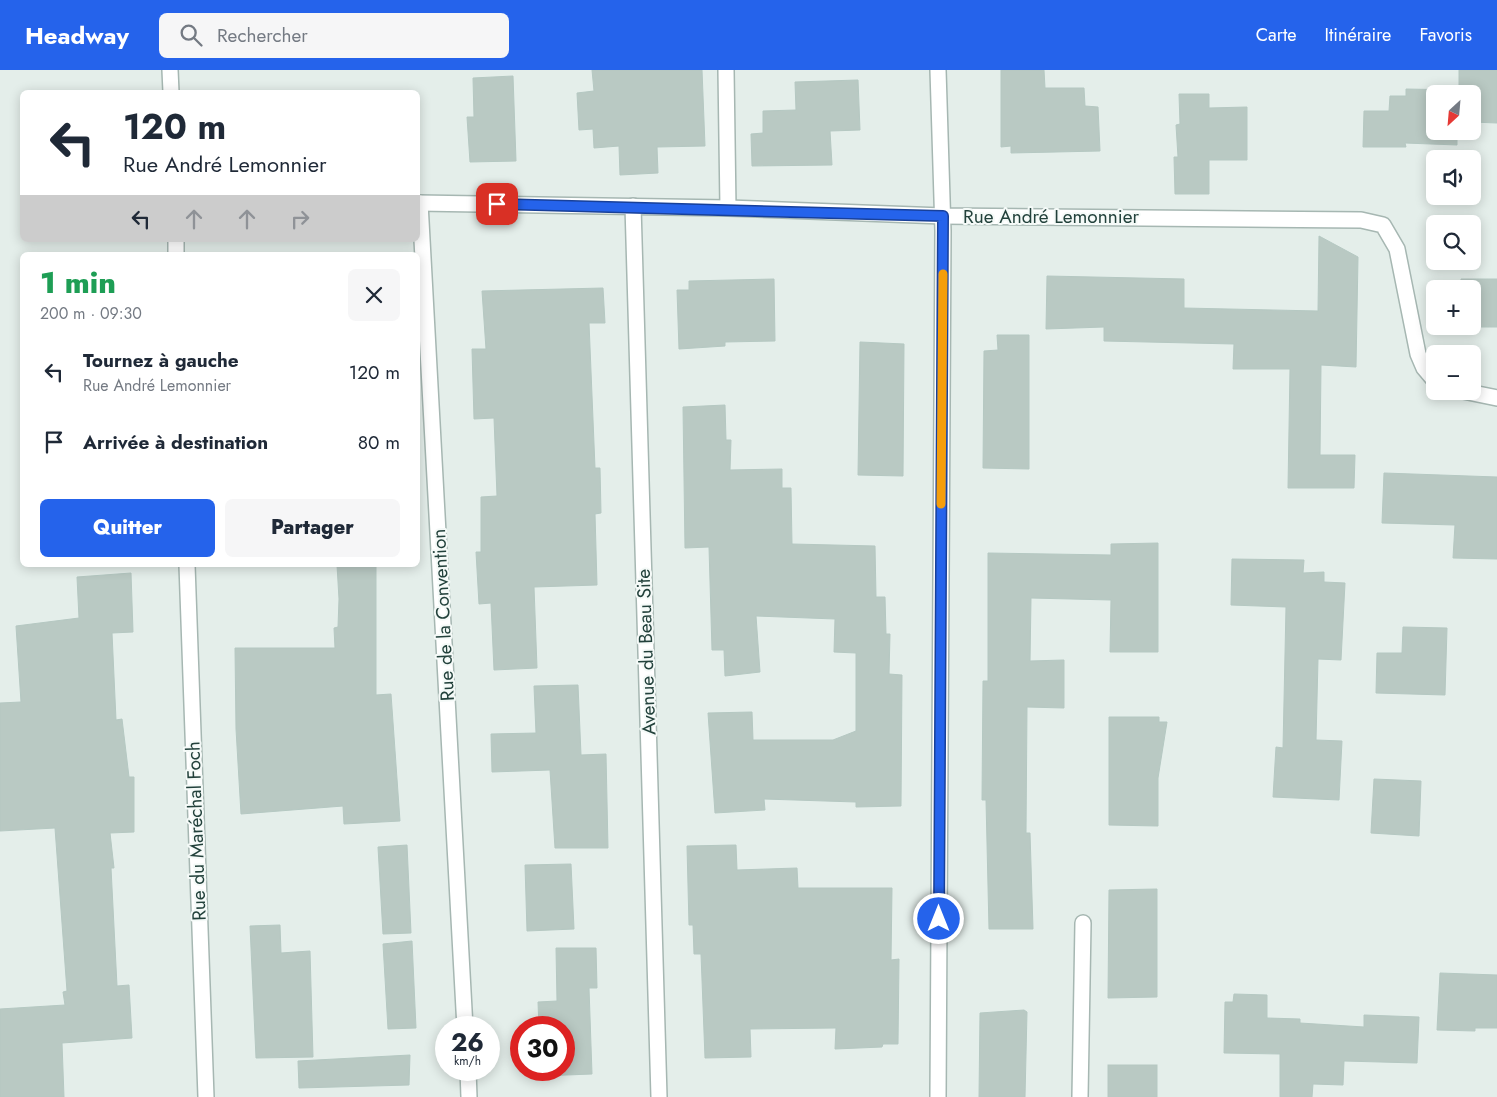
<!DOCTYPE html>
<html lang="fr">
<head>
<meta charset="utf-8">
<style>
  :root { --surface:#fff; --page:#f6f6f7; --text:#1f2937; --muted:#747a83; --accent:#2563eb }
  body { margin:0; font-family:Jost,sans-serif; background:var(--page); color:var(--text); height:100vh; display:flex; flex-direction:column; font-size:19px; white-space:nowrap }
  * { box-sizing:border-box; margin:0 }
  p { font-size:16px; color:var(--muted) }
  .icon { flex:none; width:28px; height:28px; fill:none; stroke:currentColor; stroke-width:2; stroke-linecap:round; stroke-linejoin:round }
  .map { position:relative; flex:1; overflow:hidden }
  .panel { position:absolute; left:20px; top:182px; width:400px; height:315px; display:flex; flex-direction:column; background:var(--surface); border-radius:8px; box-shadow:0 2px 12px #0003 }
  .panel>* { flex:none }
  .hud { position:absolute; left:20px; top:20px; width:400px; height:152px; border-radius:8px; box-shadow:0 2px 12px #0003; background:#fff; color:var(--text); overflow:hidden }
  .needle { width:32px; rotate:206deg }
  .tools { position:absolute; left:1426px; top:15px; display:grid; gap:10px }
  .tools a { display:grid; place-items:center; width:55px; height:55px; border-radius:8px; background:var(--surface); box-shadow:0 2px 12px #0003; font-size:25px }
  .speed { position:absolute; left:435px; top:946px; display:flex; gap:10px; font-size:25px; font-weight:700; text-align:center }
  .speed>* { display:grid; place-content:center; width:65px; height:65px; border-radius:50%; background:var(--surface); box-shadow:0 2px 12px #0003; line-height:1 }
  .speed small { font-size:12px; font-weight:400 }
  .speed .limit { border:8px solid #d22; background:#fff; color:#111 }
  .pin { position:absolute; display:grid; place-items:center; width:42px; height:42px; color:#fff; margin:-21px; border-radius:10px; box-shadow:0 2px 8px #0006 }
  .me { position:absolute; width:55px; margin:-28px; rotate:0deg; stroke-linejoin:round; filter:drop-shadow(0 0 4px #0008) }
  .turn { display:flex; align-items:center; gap:18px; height:105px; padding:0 20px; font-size:22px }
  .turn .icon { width:65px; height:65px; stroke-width:2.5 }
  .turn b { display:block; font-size:35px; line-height:42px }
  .lanes { display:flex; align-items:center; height:48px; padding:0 20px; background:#0003; justify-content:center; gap:25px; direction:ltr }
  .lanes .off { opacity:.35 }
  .round { display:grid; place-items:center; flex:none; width:52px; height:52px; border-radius:8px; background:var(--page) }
  .headline { display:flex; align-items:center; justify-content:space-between; height:85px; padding:0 20px }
  h1 { font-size:30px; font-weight:800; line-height:38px; color:#1e9e55 }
  .primary-button { display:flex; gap:10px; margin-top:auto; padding:10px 20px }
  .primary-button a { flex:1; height:58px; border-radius:8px; background:var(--accent); color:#fff; font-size:20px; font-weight:800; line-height:58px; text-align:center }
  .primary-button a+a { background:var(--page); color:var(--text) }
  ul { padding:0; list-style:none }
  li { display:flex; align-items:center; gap:15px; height:70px; padding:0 20px }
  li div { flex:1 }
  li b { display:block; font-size:19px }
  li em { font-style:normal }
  header { display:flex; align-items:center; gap:30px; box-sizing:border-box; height:70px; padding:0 25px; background:var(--accent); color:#fff }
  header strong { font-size:24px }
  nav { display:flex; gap:28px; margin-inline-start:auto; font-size:18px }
  .search { width:350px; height:45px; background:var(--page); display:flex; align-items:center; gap:12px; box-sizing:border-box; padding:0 18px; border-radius:8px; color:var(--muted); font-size:19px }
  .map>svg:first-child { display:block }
</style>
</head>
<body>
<header>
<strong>Headway</strong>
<div class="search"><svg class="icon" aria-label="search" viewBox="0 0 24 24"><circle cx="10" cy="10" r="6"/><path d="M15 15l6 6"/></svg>Rechercher</div>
<nav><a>Carte</a><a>Itinéraire</a><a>Favoris</a></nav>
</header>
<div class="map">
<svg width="1497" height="1027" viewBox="0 0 1497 1027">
  <rect width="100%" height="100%" fill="#e4eeea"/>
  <g fill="#b9c9c3" stroke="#b5c8c2">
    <path d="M592,0H702L705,76L657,77L658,103L620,105L619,76L594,78L593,59L579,60L577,23L594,21Z"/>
    <path d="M1001,0H1044L1045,18H1084L1085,36L1098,37L1100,81L1011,83V76L1001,77Z"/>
    <path d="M1459,0H1497V53L1472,52V24H1435V61H1457V75L1405,73L1406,77H1363L1364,41H1389L1390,26H1406V19L1459,20Z"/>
    <path d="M513,6L516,91L470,92L467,47H474L473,8Z"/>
    <path d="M858,10L860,60L830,61L832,95L752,96L751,64L763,63V41L796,40L795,12Z"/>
    <path d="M1179,24H1209V38L1247,37V90H1209V124H1175L1174,87H1178L1176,55L1180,54Z"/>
    <path d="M1319,166L1358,187L1356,297L1321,295L1320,385H1355L1354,418H1288L1290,299H1233L1234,274L1104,271V257L1046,259L1047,206L1184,209V238L1318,241Z"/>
    <path d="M774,209L775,271L725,272V276L679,279L677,220H689V211Z"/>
    <path d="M1461,209H1497V257H1461L1472,256V219H1461Z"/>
    <path d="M603,218L605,253H589L595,398H600L601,443L595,444L597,515L534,517L537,598L494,600L491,533L479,534L476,482H481V427L497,426L494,348L474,349L472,279H486L482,221Z"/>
    <path d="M997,265H1029V399L983,398L984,281L998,280Z"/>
    <path d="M860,272L904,274L903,406L858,405Z"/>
    <path d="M725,335L726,370H731L730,400L782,399V418H791L792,474L875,476L876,527H885L886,564H890L889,604L902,605L901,736L856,737V732L764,729L765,740L715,743L708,643L752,642L753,670H833L856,661V583L834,582L835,549L756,546L760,602L725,606L724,580H712L709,477L685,478L683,337Z"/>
    <path d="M1384,403L1497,407V489L1453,488L1455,455L1382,453Z"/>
    <path d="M1158,473V582H1110L1111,530L1031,528L1030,591L1064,590V638L1027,637L1026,763H1030L1033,859H989L986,730H982L983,611H988V483L1111,485V474Z"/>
    <path d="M1232,489L1304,490L1303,503L1324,502V512L1345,513L1341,590L1318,589L1316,670L1342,671L1339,730L1273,727L1276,677L1283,678L1286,537L1231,535Z"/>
    <path d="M337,495H376V625L391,624L400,751L344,754L343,736L241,744L236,659L235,578H335L334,558L338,557L339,529Z"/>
    <path d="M131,503L133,562L112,563L116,650L122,649L129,707H134V762L110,763L114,798H111L117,916L129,915L132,968L62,973L64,1027H0V939L65,935L63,922L67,921L55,758L0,761V633L21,632L16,556L79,548L77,507Z"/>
    <path d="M1403,557L1447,558L1445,625L1376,623L1377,583H1402Z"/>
    <path d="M578,615L581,685L606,684L608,778H555L550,700L492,702L491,664L536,663L534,616Z"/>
    <path d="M1109,647H1159V652H1167L1158,708V756L1109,755Z"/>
    <path d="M1374,709L1421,711L1419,766L1371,763Z"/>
    <path d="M407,775L411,863L383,864L378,777Z"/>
    <path d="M736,775L737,800L797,798L798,818H892L891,890L899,889L898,974H883L882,977L835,979L836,958L750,959L751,987L705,988L701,884H694L693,855H689L687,776Z"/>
    <path d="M571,794L574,859L527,861L525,795Z"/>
    <path d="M1157,819V927L1108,928L1109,820Z"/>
    <path d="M280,855L281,883L310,881L313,987L256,988L250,856Z"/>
    <path d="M412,871L416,958L388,959L383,874Z"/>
    <path d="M556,878H596L597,918H589L592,1004L540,1006V1000H564V958H539L538,932L557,931Z"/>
    <path d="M1440,903L1497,905V958H1475V961L1437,960Z"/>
    <path d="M1234,924L1267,925V948L1300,949V953L1364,957V945L1419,947L1417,993L1344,991L1343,1015L1313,1014L1312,1027H1280V984L1224,983L1225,932H1233Z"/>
    <path d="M1024,940L1027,942L1025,1027H979L980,943Z"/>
    <path d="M410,985L409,1015L299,1018L298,991Z"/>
    <rect x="1108" y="995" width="49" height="32"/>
  </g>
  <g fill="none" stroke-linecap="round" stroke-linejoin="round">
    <g stroke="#a6b7b2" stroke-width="18">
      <g id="minor">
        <path d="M170,0L171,22"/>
        <path d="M726,0L728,138"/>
        <path d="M938,0L943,161L938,1027"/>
        <path d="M418,133L728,138L943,146L1361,150L1383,155L1397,179L1418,284L1424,298L1435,311"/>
        <path d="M420,133L465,958"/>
        <path d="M633,136L659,1027"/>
        <path d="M176,170V185"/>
        <path d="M1463,321L1497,328"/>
        <path d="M187,495L206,1027"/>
        <path d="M468,1000L469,1027"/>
        <path d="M1080,1027L1083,853"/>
      </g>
    </g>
    <use href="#minor" stroke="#fff" stroke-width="15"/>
  </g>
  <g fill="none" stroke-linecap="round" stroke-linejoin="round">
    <g stroke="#184099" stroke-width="12">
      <path id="route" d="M497,134L943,146L939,849"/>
    </g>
    <use href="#route" stroke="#2563eb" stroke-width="9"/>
    <path stroke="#f59e0b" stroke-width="9" d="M941,434L943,204"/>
  </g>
  <g text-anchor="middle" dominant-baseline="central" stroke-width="4" stroke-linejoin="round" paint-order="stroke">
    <g font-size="19" fill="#22413b" stroke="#f5faf8">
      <text x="1051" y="146">Rue André Lemonnier</text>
      <text transform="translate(443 545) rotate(-93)">Rue de la Convention</text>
      <text transform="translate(646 582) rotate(-92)">Avenue du Beau Site</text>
      <text transform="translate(196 761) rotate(-92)">Rue du Maréchal Foch</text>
    </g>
  </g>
</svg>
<div class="tools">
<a><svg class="needle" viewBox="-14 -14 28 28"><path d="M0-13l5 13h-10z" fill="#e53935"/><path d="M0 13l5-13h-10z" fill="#747a83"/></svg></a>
<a><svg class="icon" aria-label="sound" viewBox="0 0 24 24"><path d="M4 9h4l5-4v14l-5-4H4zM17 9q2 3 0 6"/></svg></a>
<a><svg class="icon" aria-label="search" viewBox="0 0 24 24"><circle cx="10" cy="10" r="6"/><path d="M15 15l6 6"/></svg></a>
<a>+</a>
<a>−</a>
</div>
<div class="speed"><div>26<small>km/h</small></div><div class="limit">30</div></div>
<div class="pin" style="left:497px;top:134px;background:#d93025"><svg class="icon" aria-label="arrive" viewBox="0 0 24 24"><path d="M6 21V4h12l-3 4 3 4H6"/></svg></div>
<svg class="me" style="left:939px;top:849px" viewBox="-20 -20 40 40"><circle r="17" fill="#2563eb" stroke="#fff" stroke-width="3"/><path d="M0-11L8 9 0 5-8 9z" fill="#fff"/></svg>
<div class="hud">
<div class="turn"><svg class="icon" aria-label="left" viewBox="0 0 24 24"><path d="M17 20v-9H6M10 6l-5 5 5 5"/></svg><div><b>120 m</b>Rue André Lemonnier</div></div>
<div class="lanes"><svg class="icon" aria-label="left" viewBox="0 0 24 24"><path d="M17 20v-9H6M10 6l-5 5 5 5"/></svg><svg class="icon off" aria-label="ahead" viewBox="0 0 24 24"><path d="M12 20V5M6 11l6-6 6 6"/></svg><svg class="icon off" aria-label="ahead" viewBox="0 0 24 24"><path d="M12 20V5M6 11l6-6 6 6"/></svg><svg class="icon off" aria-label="right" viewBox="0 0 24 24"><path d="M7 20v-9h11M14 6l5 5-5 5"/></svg></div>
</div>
<section class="panel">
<div class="headline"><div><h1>1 min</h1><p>200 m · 09:30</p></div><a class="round"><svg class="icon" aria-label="close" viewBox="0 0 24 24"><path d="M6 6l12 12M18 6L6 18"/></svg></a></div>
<ul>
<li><svg class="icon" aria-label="left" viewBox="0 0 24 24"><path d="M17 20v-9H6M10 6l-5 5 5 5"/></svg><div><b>Tournez à gauche</b><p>Rue André Lemonnier</p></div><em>120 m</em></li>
<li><svg class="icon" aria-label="arrive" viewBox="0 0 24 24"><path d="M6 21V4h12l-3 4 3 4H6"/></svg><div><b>Arrivée à destination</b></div><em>80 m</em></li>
</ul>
<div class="primary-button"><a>Quitter</a><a>Partager</a></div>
</section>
</div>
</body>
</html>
